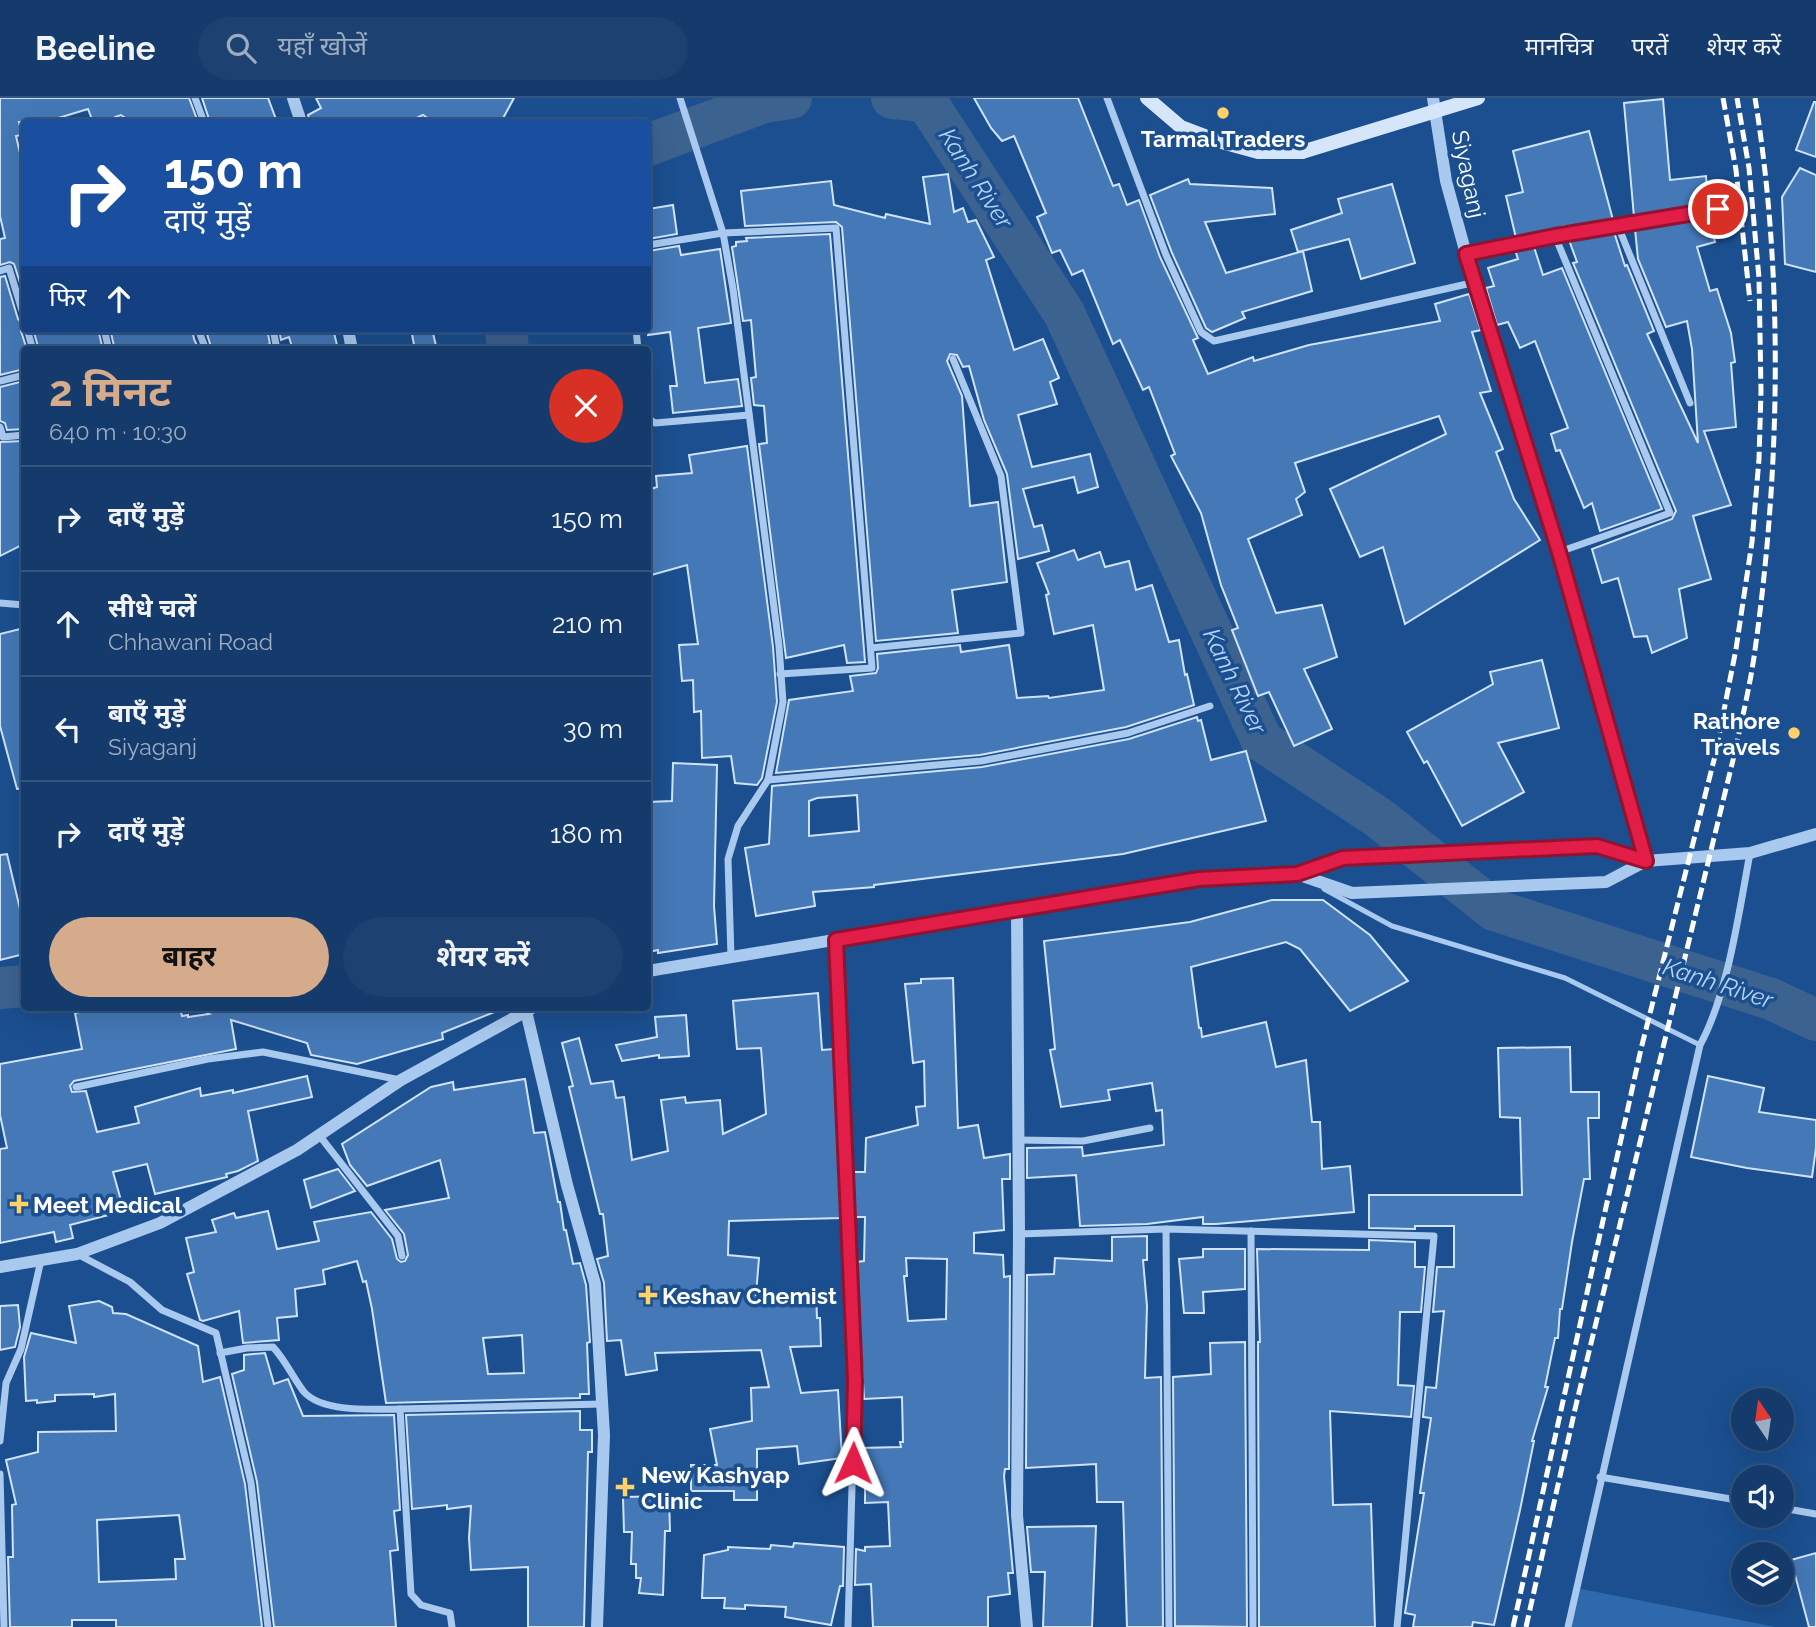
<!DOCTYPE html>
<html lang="hi">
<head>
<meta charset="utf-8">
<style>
  :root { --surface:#143b6b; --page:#1d4271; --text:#f1f3f6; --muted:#9dadc1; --line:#33557e; --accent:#d6ab8b }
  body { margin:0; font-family:Raleway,"Noto Sans Devanagari",sans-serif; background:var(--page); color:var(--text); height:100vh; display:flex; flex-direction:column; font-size:26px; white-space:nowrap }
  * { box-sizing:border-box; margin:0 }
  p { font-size:23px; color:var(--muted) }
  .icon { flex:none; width:38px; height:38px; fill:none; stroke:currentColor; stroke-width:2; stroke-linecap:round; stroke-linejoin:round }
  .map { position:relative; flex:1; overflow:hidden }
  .sheet { position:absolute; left:21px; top:248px; width:630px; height:665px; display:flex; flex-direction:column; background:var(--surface); border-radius:7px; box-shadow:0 7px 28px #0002,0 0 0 2px var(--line) }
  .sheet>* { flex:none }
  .hud { position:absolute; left:21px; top:21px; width:630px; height:214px; border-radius:7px; box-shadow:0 7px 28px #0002,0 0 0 2px var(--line); background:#1a4fa0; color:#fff; overflow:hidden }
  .needle { width:46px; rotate:347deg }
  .fabs { position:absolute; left:1731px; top:1290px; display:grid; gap:14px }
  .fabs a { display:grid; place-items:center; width:63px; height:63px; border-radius:50%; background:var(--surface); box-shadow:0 7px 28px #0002,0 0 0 2px var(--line); font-size:35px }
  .pin { position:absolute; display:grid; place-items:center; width:60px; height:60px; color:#fff; margin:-30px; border:4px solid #fff; border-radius:50%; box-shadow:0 2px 7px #0007 }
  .me { position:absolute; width:77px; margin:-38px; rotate:1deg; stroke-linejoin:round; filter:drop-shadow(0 0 5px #0008) }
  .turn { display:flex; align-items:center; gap:24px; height:147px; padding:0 28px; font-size:32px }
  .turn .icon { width:91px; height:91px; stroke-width:2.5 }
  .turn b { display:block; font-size:49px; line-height:60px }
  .then { display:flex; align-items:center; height:66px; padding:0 28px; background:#0003; gap:14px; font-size:26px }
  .round { display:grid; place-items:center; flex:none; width:74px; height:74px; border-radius:37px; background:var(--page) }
  .overview { display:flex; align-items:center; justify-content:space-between; height:119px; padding:0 28px }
  h1 { font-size:42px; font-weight:700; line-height:52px; color:var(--accent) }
  .button { display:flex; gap:14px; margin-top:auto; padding:14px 28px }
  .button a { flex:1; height:80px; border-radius:42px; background:var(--accent); color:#111; font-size:28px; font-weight:700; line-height:80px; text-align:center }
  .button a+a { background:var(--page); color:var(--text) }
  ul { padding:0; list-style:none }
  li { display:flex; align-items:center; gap:21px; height:105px; padding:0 28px; border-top:2px solid var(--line) }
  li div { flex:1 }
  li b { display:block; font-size:26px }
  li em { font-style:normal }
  header { display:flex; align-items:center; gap:42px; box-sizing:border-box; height:98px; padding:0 35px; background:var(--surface); border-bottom:2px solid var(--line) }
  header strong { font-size:33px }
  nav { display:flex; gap:38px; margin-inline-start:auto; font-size:24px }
  .search { width:490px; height:63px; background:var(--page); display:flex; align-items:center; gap:18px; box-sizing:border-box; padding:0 24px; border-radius:38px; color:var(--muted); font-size:26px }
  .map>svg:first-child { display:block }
</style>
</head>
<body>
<header>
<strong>Beeline</strong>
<div class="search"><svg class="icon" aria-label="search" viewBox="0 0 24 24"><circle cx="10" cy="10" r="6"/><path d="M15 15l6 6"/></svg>यहाँ खोजें</div>
<nav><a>मानचित्र</a><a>परतें</a><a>शेयर करें</a></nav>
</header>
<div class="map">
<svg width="1816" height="1529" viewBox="0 0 1816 1529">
  <rect width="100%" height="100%" fill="#1b4f8f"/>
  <path fill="#2e69ad" d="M1576,1490L1776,1529H1568Z"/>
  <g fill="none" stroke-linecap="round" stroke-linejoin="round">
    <g stroke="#3c6290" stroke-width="42">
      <path d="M892,0L926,3L1064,215L1262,643L1379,720L1494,812L1771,901L1816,922"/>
      <path d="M648,47L764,4L791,0"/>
      <path d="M506,231L508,252"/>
      <path d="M0,890L24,888"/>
    </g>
  </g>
  <g fill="#4478b7" stroke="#cfe3fa" stroke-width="2" fill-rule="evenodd">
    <path d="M0,0H189L198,24H127L125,20L121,17L115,19L114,24H93L88,11L45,24H19L22,37L16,38L24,72V190L22,191L14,166L10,164L0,167V141L5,140L0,118Z"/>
    <path d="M202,0H268L277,24H210Z"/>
    <path d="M316,0H514L501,24H433L423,17L408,24H310L308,17L321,10Z"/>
    <path d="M974,0H1078L1113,88L1119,86L1127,107L1139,102L1160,159L1198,240L1193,242L1208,276L1253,259L1254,263L1309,247L1440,223L1435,206L1469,196L1481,232L1472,234L1491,293L1480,295L1503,351L1496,354L1514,401L1540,442L1405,526L1383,449L1360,459L1330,391L1446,336L1439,318L1295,365L1305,394L1296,401L1302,417L1248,441L1276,515L1322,507L1337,559L1304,571L1332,631L1294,648L1269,594L1258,598L1232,532L1238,530L1221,487L1201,415L1171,358L1175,356L1149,289L1143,292L1120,242L1113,246L1083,172L1072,177L1060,152L1052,155L1037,119L1046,115L1014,38L1002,43L991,30Z"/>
    <path d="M1663,1L1670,82L1706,78L1708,106L1634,119L1624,5Z"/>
    <path d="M1814,4H1816V59L1796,52Z"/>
    <path d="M1589,33L1613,122L1565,130V128L1516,140L1506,98L1523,94L1513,53Z"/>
    <path d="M1800,70L1816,77V174L1785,166L1782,99Z"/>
    <path d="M948,76L954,114L963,110L968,124L976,122L994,159L986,162L1014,252L1043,241L1059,280L1050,284L1057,306L1018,317L1032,369L1090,356L1098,389L1078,395L1074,379L1023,391L1034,429L1042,427L1049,453L1018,461L1007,376L984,322L969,268L963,269L957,257L950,256L947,263L962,298L970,408L998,404L1007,484L952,492L958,535L876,543L842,129L836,124L745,128L741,93L831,83L834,107L885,120L886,116L930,126L923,79Z"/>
    <path d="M1188,81L1190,86L1272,90L1275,116L1205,124L1226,175L1303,153L1312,193L1242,214L1245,220L1212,234L1206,230L1172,155L1150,97Z"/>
    <path d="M1392,86L1415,165L1361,181L1349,141L1298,154L1291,132L1342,115L1338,101Z"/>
    <path d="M673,107L677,136L648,141V111Z"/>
    <path d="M1709,119L1715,144L1697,149L1710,193L1717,191L1731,235L1735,264L1731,265L1736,329L1704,333L1731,407L1693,418L1711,481L1679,491L1687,540L1652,555L1647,538L1634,539L1618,480L1602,485L1592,451L1672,421L1676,413L1573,165L1577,164L1569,142L1614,134L1625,168L1627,167L1654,233L1647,236L1698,345L1692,251L1687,223L1666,229L1638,161L1635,131Z"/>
    <path d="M830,136L865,564L847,565L844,547L786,560L759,346L767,345L764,308L754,307L751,280L756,279L751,222L743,223L732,149L736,148V144L747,143L746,140Z"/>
    <path d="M679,148L681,157L720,151L731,225L698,230L705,285L738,281L742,308L673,315L670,288H677L670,234L648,237V153Z"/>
    <path d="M1534,149L1543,177L1562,170L1662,411L1600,433L1592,405L1584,410L1560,352L1556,353L1551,336L1568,330L1535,243L1520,250L1508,224L1497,227L1486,190L1494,188L1488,170L1518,161L1515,152Z"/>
    <path d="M5,178L18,221L22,225L21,233L27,252H24V271L0,277V179Z"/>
    <path d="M33,231H98L103,252H39Z"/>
    <path d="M110,231H192L194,241L199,252H115Z"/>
    <path d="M221,231H267L270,246L254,252H212L207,236Z"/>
    <path d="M279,231H333L337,247L319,252H293L289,239L281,242Z"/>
    <path d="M411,231H432L437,252H415Z"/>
    <path d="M24,283V331L7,332L5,325L0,323V289Z"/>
    <path d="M24,343V446L0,458V344Z"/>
    <path d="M747,348L773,549L777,604L762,680L757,687L735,685L731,658L702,660L701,613L694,614L693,582L682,583L679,547L698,546L687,467L648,478V392L657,389L656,378L692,375L689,357Z"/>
    <path d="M1074,452L1078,462L1100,454L1105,469L1129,463L1136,492L1152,487L1169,544L1179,542L1185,577L1187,576L1194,607L1126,629L980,657L776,675L789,602L853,593L850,578L876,575L878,570L877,556L960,547L961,554L1009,547L1017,600L1048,598L1049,600L1104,592L1093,527L1054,536L1046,497L1049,496L1037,465Z"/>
    <path d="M24,530V690L17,691L0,628V536Z"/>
    <path d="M1542,562L1559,630L1498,645L1524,694L1462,728L1427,663L1424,665L1407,634L1493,586L1490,574Z"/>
    <path d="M1197,619L1198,623L1201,622L1211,662L1246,653L1266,723L1123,756L874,787V789L813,794L815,808L756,818L745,750L769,746L772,688L982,669L1129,641ZM857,697L859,733L809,738V703L817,700Z"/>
    <path d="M673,665L717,667L714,808L717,846L658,855V852L648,854V704L672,703Z"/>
    <path d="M7,756L24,828V856L0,862V757Z"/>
    <path d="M1272,802H1323L1370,837L1408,883L1350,913L1300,851L1286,844L1191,869L1199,930H1201L1202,939L1266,924L1276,969L1306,962L1312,1024H1320L1322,1071L1350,1068L1354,1114L1216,1126H1203V1119L1147,1126L1080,1128L1076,1077L1027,1080V1050L1082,1049L1083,1058L1164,1047L1162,1012L1156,1013L1152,985L1108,992L1110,1002L1061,1009L1050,952L1055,951L1044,843L1190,824Z"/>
    <path d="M953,880L958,1030L978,1027L984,1060L1010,1056V1081H1002L1004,1132L974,1135V1155L1003,1157L1004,1179L1010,1178L1009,1371H1005L1004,1378L1013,1475H1008L1010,1496L988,1499V1529H873L871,1486L855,1487L856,1451L865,1453V1449L890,1448L888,1404L865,1405V1374L859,1375V1350L901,1349L900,1344H903L902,1299L864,1301L856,1164L864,1163L865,1119H854L852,1074H865L866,1040L918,1027L916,1009L925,1008L924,963L913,965L905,886L921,885V881ZM906,1160L947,1161L946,1221L908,1223L904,1178H907Z"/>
    <path d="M818,895L822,952L834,951L842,1120L729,1123L728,1157L759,1160L756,1197L816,1195L817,1220H820L821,1248L790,1249L801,1295L838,1292L842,1360L799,1366L797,1348L757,1351V1402H734V1393H691V1367H717L710,1331L752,1323L751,1290L769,1289L761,1252L655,1255L657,1272L626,1277L621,1242L607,1243L604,1185L597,1161L608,1158L603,1116H600L569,989L573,988L562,945L579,940L591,986L613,983L616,1000L624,999L632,1062L668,1053L661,1002L685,999L686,1005L720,1002L723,1036L766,1016L761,950L737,951L733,903Z"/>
    <path d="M102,910H180L182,918L188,917V919L209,916L207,915V910L502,911L442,935L443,941L357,966L311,957L307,945L231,922L236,951L74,983L70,988L72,994L86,993L97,1034L139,1025L135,1009L200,990L201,998L233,992V995L307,978L312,999L248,1013L258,1063L238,1073L226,1076L227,1079L155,1096L147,1066L113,1074L124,1113L70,1127L73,1140L56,1144L54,1134L0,1145V1051L7,1050L0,1017V966L82,951L75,915Z"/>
    <path d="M686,917L689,958L659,960V957L622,963L616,947L657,939L655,919Z"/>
    <path d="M1570,949L1571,994H1599V1020H1588L1590,1081H1584L1572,1144L1562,1211H1560L1558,1240H1555L1545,1289H1548L1532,1343H1534L1520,1412L1494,1527L1473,1524L1472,1529H1413L1415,1517L1405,1515L1424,1395H1420L1431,1320L1423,1319L1426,1289L1436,1290L1444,1213L1433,1214L1437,1169H1454V1128H1415V1131L1369,1130V1097H1522L1520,1020L1500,1019L1498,950Z"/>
    <path d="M1708,978L1764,990L1759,1014L1816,1022V1050L1812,1079L1747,1070L1691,1059Z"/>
    <path d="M525,981L534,1035L545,1034L558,1104H560L564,1132H566L573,1166L580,1165L586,1187L590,1244L587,1245L589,1296H580V1300L386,1305L372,1211L366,1183L363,1184L357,1163L323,1172L325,1186L295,1191L297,1218L277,1220L279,1242L243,1245L239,1213L203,1223L200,1222L187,1176L194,1174L186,1140L216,1134L212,1122L234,1115L236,1120L268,1113L277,1151L319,1143L314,1124L371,1114L392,1141L397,1161L401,1164L405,1163L408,1157L404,1136L385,1112L449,1100L440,1062L367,1088L350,1067L342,1046L431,989L453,984L454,992ZM522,1237L524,1275L488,1276L483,1240Z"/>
    <path d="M338,1071L355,1093L311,1110L304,1082Z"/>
    <path d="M1147,1138V1162H1143L1147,1208L1145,1280L1161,1279L1163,1529H1127L1123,1404H1097L1096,1366L1026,1370L1027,1177L1054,1176L1055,1160L1112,1163V1139Z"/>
    <path d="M1369,1142L1415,1144V1169H1425L1421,1214H1400L1398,1287L1414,1288L1411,1319L1330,1313L1333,1407L1371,1406L1375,1529H1259L1258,1244H1260L1257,1151L1369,1152Z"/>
    <path d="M1203,1151H1245V1191L1203,1194L1204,1215H1184L1179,1161L1203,1159Z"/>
    <path d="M99,1203L112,1209L113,1215L126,1216L198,1248L203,1284L220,1279L245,1386L262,1529H116V1522H72V1529H10L8,1459H13L12,1407L16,1406L6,1362L38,1354V1334L116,1333L115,1296L94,1299V1296L55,1297V1303L37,1305V1302L26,1303L24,1259L31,1235L76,1245L69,1208ZM179,1417L185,1461H175L176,1481L99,1484L97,1422Z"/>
    <path d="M18,1207L20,1229L15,1249L0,1252V1208Z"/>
    <path d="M1245,1244L1247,1529L1175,1528L1173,1279L1211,1276L1210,1245Z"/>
    <path d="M265,1255L274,1286L288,1281L303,1318L394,1317L400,1412L394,1413L398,1452L390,1453L396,1529H274L257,1384L232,1276L244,1272V1257Z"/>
    <path d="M580,1313V1332H592V1354H588L584,1529H528V1469L471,1472L469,1440L471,1408L447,1411V1407L412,1411L406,1317Z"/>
    <path d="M669,1398L670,1433H665L663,1497L639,1495L641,1480H636V1466H631L632,1434H624L623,1399Z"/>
    <path d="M1096,1428L1092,1529H1043L1045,1474H1031L1027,1429Z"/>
    <path d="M794,1445L844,1449L843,1488H840L831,1527L785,1519L786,1509L745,1507V1511L724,1510L725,1500H702L704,1457L728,1452V1449L770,1451L771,1447L793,1449Z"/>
    <path d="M1816,1455V1529H1809L1791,1462Z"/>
  </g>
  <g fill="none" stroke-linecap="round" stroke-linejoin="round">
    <path stroke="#a9c9ee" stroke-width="5" d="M1324,791L1392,828L1565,880L1700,947"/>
    <g stroke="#a9c9ee" stroke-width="7">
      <path d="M195,0L204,24"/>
      <path d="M680,0L723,135L733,191L779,548L783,604L768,682L738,728L728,761L731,859"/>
      <path d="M1107,0L1166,157L1201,234L1214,243L1476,184"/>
      <path d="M120,23L121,24"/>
      <path d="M1618,128L1690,305"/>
      <path d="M1555,138L1670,415L1559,454"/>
      <path d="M648,147L723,135L836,130L872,570L780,576"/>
      <path d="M1466,156L1555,138L1718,111"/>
      <path d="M0,173L9,170L24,219"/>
      <path d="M27,231L33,252"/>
      <path d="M104,231L109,252"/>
      <path d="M198,231L206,252"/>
      <path d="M273,231L277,252"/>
      <path d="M636,231L638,252"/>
      <path d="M0,283L24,277"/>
      <path d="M648,320L655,325L749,317"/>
      <path d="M0,329L3,339L24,337"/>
      <path d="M0,505L24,507"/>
      <path d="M871,550L1021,535L1001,378L953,261"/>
      <path d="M768,682L981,663L1128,635L1210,608"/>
      <path d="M836,842L855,1283L848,1529"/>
      <path d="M76,989L208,961L263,954L400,982"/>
      <path d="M319,1037L398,1138L402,1158"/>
      <path d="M1018,1042L1083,1043L1150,1030"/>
      <path d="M1166,1131L1169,1529"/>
      <path d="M1251,1133L1253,1529"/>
      <path d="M1019,1136L1166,1131L1434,1138L1397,1529"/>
      <path d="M79,1157L130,1184L162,1212L216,1235L251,1385L268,1529"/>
      <path d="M220,1255L247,1250L273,1249C286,1263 293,1280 304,1294C323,1315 374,1311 400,1311L411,1496L421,1507L450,1515L452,1529"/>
      <path d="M400,1311L602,1306"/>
      <path d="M0,1343L6,1285L21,1251L41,1162"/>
      <path d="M0,1376L4,1529"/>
      <path d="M1600,1379L1743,1403"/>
      <path d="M1782,1410L1816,1416"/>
      <path d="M1568,1529L1700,947C1728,896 1739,814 1750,755"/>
    </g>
    <g stroke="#a9c9ee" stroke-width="12">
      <path d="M293,0L301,24"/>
      <path d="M1433,0L1446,83L1466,156L1559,454L1646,763"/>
      <path d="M348,231L352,252"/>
      <path d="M1297,776L1352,795L1606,784L1646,763"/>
      <path d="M1017,810L1019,1136L1017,1417L1027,1529"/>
      <path d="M648,873L1199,781L1297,776L1343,760L1597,748L1646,763L1750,755L1816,736"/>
      <path d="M526,913L567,1087L595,1186L604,1337L597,1529"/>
      <path d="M0,1169L77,1156L160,1125L297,1052L401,982L532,910"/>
    </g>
    <path stroke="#d6e6fa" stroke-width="14" d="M1147,0L1181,29L1218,43L1258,54H1302"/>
    <g stroke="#fff" stroke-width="5" stroke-dasharray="12 5" stroke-linecap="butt">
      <path d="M1723,0L1736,72L1750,203"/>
      <path d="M1513,1529L1641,951L1715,658L1736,551L1752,444L1759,361L1761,293L1759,180L1749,70L1737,0"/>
      <path d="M1526,1529L1576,1307L1733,662C1741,625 1750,589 1755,552C1780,373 1784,179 1755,0"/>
    </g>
    <path stroke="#d6e6fa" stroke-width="14" d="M1302,54L1478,0"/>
  </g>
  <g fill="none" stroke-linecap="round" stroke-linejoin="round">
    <g stroke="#92132f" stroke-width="18">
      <path id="route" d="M853,1365L855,1283L836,842L1199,781L1297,776L1343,760L1597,748L1646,763L1559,454L1466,156L1555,138L1718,111"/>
    </g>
    <use href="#route" stroke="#e11d48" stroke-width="12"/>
  </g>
  <g fill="#ffd166" stroke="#1b4f8f" stroke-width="2.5">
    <circle cx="1223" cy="15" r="7"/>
    <circle cx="1794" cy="635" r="7"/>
    <path d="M15.5 1095.5h7v7h7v7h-7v7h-7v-7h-7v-7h7z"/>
    <path d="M644.5 1186.5h7v7h7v7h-7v7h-7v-7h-7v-7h7z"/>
    <path d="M621.5 1378.5h7v7h7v7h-7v7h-7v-7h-7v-7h7z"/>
  </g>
  <g text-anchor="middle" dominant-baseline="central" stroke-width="7" stroke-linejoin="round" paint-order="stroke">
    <g font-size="23" font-weight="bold" fill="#fff" stroke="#1b4f8f" text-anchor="start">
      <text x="1223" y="40" text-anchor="middle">Tarmal Traders</text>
      <text x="1780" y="622" text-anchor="end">Rathore<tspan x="1780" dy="26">Travels</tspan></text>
      <text x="33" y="1106">Meet Medical</text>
      <text x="662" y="1197">Keshav Chemist</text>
      <text x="641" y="1376">New Kashyap<tspan x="641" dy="26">Clinic</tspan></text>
    </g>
    <g font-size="23" fill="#fff" stroke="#1b4f8f">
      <text transform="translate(1469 76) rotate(78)">Siyaganj</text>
    </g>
    <g font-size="24" font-style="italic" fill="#b5d3f5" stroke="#1b4f8f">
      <text transform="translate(976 80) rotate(57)">Kanh River</text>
      <text transform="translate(1235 583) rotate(64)">Kanh River</text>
      <text transform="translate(1718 885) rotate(18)">Kanh River</text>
    </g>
  </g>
</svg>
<div class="fabs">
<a><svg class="needle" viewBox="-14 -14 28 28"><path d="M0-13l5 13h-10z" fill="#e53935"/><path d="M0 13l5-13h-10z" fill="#9dadc1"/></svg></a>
<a><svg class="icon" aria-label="sound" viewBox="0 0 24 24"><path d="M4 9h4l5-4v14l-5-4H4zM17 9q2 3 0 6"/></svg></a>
<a><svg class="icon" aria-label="layers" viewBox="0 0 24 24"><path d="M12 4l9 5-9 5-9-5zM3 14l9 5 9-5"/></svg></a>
</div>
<div class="pin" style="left:1718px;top:111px;background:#d93025"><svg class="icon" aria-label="arrive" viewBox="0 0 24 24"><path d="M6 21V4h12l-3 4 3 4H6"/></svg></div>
<svg class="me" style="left:853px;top:1365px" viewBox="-20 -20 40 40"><path d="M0-17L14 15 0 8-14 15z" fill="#e11d48" stroke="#fff" stroke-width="4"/></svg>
<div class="hud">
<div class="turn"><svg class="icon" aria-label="right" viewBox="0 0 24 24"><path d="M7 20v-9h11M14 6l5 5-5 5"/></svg><div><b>150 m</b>दाएँ मुड़ें</div></div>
<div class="then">फिर<svg class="icon" aria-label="ahead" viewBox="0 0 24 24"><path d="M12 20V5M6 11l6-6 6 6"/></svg></div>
</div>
<section class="sheet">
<div class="overview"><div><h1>2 मिनट</h1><p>640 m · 10:30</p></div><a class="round" style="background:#d93025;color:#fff"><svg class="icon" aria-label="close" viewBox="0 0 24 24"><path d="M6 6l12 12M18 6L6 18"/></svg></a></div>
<ul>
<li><svg class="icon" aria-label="right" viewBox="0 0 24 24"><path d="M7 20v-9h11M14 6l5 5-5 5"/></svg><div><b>दाएँ मुड़ें</b></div><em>150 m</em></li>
<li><svg class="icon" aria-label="ahead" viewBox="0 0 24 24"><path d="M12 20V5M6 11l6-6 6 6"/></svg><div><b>सीधे चलें</b><p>Chhawani Road</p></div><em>210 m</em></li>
<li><svg class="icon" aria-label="left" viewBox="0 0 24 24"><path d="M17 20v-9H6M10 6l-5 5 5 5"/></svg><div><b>बाएँ मुड़ें</b><p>Siyaganj</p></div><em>30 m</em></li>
<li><svg class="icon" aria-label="right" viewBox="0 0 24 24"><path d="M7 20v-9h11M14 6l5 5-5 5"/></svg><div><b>दाएँ मुड़ें</b></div><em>180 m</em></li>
</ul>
<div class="button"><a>बाहर</a><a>शेयर करें</a></div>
</section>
</div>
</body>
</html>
